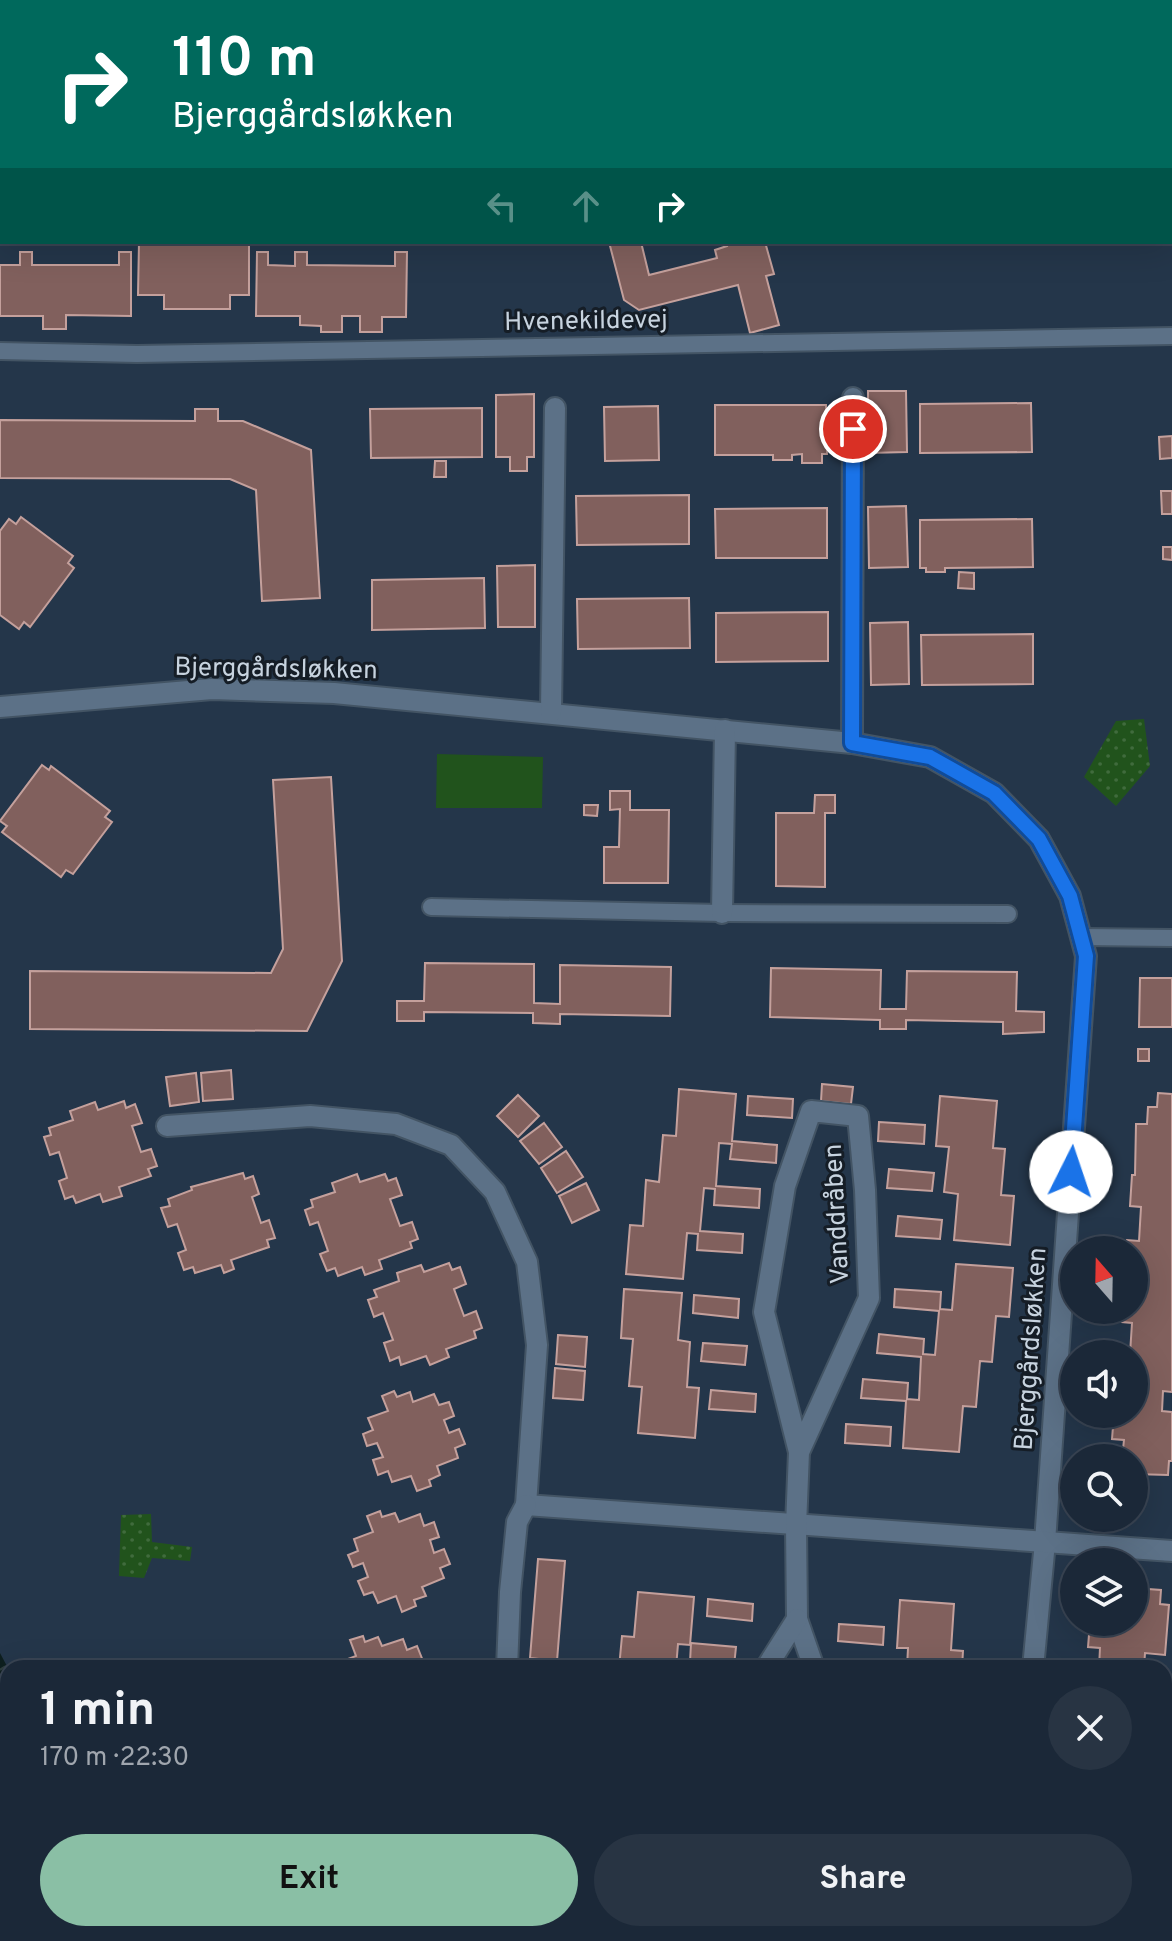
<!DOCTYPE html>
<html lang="en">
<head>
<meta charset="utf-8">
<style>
  :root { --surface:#1b2838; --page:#283443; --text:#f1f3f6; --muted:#a0a6ae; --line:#394453; --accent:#8abfa5 }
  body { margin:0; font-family:Overpass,sans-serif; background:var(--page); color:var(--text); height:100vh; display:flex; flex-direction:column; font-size:30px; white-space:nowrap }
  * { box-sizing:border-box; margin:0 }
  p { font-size:26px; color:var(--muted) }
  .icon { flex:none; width:44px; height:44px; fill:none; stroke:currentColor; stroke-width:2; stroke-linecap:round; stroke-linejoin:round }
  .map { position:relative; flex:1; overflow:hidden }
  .details { position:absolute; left:0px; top:1660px; width:1172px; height:282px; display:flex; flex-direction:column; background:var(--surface); border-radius:24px 24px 0 0; box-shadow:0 8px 32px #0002,0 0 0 2px var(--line) }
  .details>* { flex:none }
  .banner { position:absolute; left:0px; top:0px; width:1172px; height:244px; box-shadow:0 8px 32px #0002,0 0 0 2px var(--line); background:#00695c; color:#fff; overflow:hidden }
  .needle { width:52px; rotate:340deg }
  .tools { position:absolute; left:1060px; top:1236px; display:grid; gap:16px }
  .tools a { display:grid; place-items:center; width:88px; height:88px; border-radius:50%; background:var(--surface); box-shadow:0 8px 32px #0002,0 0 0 2px var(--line); font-size:40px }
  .pin { position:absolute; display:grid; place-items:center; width:68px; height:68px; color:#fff; margin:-34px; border:4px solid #fff; border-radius:50%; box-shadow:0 2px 8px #0007 }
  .me { position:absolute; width:88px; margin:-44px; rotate:4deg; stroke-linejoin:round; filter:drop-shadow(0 0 6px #0008) }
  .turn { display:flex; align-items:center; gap:28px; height:168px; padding:0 40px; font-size:36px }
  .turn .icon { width:104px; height:104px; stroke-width:2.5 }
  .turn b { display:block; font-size:56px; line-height:68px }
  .lanes { display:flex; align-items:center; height:76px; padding:0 40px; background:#0003; justify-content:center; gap:40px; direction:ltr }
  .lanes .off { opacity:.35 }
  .round { display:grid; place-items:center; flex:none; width:84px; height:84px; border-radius:42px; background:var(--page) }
  .headline { display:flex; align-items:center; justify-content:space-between; height:136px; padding:0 40px }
  h1 { font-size:48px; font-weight:700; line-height:60px }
  .primary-button { display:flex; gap:16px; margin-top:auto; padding:16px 40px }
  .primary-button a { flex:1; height:92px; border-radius:48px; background:var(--accent); color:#111; font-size:32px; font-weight:700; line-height:92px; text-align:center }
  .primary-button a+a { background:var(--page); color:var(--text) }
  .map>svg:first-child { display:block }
</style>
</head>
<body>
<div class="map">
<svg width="1172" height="1941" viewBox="0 0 1172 1941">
  <defs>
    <pattern id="grass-dots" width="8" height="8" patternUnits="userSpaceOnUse" patternTransform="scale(2)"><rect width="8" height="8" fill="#21531c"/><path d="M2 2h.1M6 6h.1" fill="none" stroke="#406b3d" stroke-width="1.8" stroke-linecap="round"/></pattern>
    <pattern id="water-waves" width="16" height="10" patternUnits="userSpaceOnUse" patternTransform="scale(2)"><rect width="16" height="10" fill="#0e1f1f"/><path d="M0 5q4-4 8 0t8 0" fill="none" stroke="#303f3f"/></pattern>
  </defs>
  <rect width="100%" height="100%" fill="#24364a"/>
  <g fill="url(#grass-dots)">
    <path d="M1144,719L1150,766L1116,806L1084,777L1116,721Z"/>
    <path d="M151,1514L152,1542L192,1547L190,1561L152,1558L144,1578L119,1576L121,1515Z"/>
  </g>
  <path fill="#21531c" d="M437,754L543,757L542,808H436Z"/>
  <path fill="url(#water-waves)" d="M0,1653L8,1668V1827L0,1829Z"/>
  <g fill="#81605d" stroke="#c4a09c" stroke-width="2">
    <path d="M251,0H405V2H252Z"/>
    <path d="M2,39V92H0V40Z"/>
    <path d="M139,242L237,245V242H249V295H230V309H164V295H138Z"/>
    <path d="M609,242H641L649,275L717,258L715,250L727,246L726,242H765L774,274L766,276L779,325L750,333L738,285L639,310L624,300Z"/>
    <path d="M20,252H32V265H119V252H131V316L66,315V329H43V316H0V265H20Z"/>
    <path d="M257,252H268V265L295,266V252H307V265L395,266V252H407L406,317H382V332H360V316H342V332H321V326L300,325V316H256Z"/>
    <path d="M868,391H906L907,452L868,453Z"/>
    <path d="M534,394V457H527V471H510V457H496V395Z"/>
    <path d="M1031,403L1032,452L920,453V404Z"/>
    <path d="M715,405H826L827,454H822V463H802V454L792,455V460H773V455H715Z"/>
    <path d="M658,406L659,460L605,461L604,407Z"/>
    <path d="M482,408V457L371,458L370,409Z"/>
    <path d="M195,409H218V421H243L311,450L320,598L262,601L256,490L230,479L0,478V420L195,421Z"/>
    <path d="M1172,436V458L1160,459L1159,437Z"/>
    <path d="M435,461H446V477H434Z"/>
    <path d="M1161,491H1172V514H1162Z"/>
    <path d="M689,495V544L577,545L576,496Z"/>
    <path d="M906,506L908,567L869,568L868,507Z"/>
    <path d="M827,508V558H716L715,509Z"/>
    <path d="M21,517L73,556L68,563L74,568L30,627L24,622L19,629L0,615V531L9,519L16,524Z"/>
    <path d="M1032,519L1033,567L945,568V572H926V568H920V520Z"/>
    <path d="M1163,547H1172V560L1163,559Z"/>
    <path d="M535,565V627H498L497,566Z"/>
    <path d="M959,572L974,573V589L958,588Z"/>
    <path d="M484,578L485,628L372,630V580Z"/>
    <path d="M689,598L690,648L578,649L577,599Z"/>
    <path d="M828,612V661L716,662V613Z"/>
    <path d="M908,622L909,684L871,685L870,623Z"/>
    <path d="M1033,634V684L922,685L921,635Z"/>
    <path d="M42,765L49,770L51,766L110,811L105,817L112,822L73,874L66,870L61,877L2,832L7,826L0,821Z"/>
    <path d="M331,777L342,961L307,1031L30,1029V971L271,973L283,949L273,780Z"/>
    <path d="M610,791H630V810H669L668,883H604V847H619L620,809L610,810Z"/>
    <path d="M815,795H835V813H825V887L776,886V813H814Z"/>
    <path d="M584,805H598L597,816L584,815Z"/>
    <path d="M425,963L534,964V1003L560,1004V965L671,967L670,1016L560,1014V1024L533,1023V1013L424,1012V1021H397V1001H424Z"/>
    <path d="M771,968L881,970L880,1009H906L907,971L1017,972L1016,1011L1044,1012V1032L1003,1034V1022L906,1020V1029H880V1020L770,1017Z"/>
    <path d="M1140,978H1172V1027H1139Z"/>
    <rect x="1138" y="1049" width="11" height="12"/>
    <path d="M231,1070L233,1099L203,1101L201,1073Z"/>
    <path d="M196,1073L199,1102L170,1106L166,1077Z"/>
    <path d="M822,1084L853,1087L851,1104L821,1101Z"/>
    <path d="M679,1089L736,1094L732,1141L777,1145L776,1163L730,1159L732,1144L719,1143L716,1186L760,1189L759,1208L714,1205L715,1189L704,1188L700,1231L743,1234L742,1253L697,1250L698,1234L687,1233L683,1279L626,1274L630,1225L643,1226L646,1180L659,1182L663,1135L676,1136Z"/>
    <path d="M1158,1093L1172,1094V1392L1163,1391L1162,1411L1172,1412V1461H1169L1168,1475L1134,1474V1458H1122L1124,1440L1112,1439L1114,1414H1134V1354H1130L1132,1323L1122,1322V1310H1134V1250H1126L1127,1240L1139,1241L1141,1207L1130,1206L1132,1175H1135L1136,1124H1147L1148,1107H1157Z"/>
    <path d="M518,1095L539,1116L518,1137L497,1116Z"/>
    <path d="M748,1096L793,1099L792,1118L747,1115Z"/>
    <path d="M940,1096L997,1101L993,1148L1005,1149L1001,1195L1014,1196L1010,1245L954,1240L958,1194L944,1192L949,1147L936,1146Z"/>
    <path d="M124,1101L126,1108L135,1104L142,1123L132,1126L141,1152L151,1149L157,1166L148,1169L151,1176L119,1187L122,1196L103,1202L100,1194L76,1203L73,1196L65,1199L59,1181L67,1178L59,1152L50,1155L44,1137L51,1135L49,1128L73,1120L70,1111L95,1102L98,1110Z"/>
    <path d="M879,1122L925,1125L924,1144L878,1141Z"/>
    <path d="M544,1123L562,1147L539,1164L520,1141Z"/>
    <path d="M566,1151L583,1177L557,1193L541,1168Z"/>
    <path d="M889,1169L934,1173L932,1191L887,1188Z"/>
    <path d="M243,1173L245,1179L253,1176L259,1194L252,1197L261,1223L269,1220L275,1238L267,1240L269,1247L231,1260L234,1269L224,1273L221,1265L195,1273L193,1267L184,1270L178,1253L186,1250L177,1224L168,1227L161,1208L170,1206L168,1199L192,1190L191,1187Z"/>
    <path d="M357,1174L360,1182L385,1174L388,1181L396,1178L402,1195L390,1199L400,1226L412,1222L418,1239L410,1242L412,1248L379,1260L382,1269L365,1275L362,1267L338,1276L335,1268L327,1271L320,1254L328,1251L318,1222L310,1225L305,1210L313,1207L311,1200L335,1192L332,1183Z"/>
    <path d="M586,1183L599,1210L572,1223L559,1196Z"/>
    <path d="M898,1216L942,1220L940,1239L896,1236Z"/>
    <path d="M449,1263L452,1270L460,1267L466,1284L454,1289L464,1316L476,1311L482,1328L474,1331L476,1338L446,1349L449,1357L430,1365L426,1356L401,1365L399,1357L390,1361L384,1343L393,1340L383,1313L374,1317L368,1300L377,1297L374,1290L399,1281L397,1273L421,1265L424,1272Z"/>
    <path d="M956,1264L1013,1268L1009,1317L996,1316L992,1362L980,1361L976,1407L963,1406L959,1452L903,1448L906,1401L861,1398L863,1379L908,1383L907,1399L919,1400L921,1357L877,1353L879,1334L924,1339L923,1354L935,1355L939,1311L894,1307L895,1289L941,1292L940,1309L952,1310Z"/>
    <path d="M624,1289L682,1293L678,1340L690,1342L687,1387L699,1388L695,1438L638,1433L642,1387L629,1386L633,1339L621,1338Z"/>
    <path d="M694,1295L739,1299L738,1318L693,1313Z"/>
    <path d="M558,1335L587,1337L585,1367L556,1364Z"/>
    <path d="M703,1343L747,1346L745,1365L701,1361Z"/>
    <path d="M555,1368L585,1371L583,1400L553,1398Z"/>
    <path d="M711,1390L756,1394L755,1412L709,1409Z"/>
    <path d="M394,1391L397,1397L410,1392L413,1402L434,1394L439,1405L449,1402L454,1416L444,1420L449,1433L459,1429L465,1444L455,1448L458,1458L437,1466L440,1475L429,1480L431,1486L417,1491L411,1476L392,1482L388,1471L378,1475L373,1460L383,1457L377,1443L367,1446L363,1434L373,1430L368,1418L388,1411L382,1396Z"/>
    <path d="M846,1424L891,1427L890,1446L845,1443Z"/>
    <path d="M380,1511L382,1517L395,1513L399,1522L420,1514L424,1526L434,1522L439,1537L430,1540L434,1553L444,1549L450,1564L440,1568L444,1578L422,1587L426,1596L414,1600L416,1606L402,1612L396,1596L378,1603L373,1592L364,1595L358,1581L368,1577L363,1563L353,1567L348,1555L358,1551L354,1539L373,1532L367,1516Z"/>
    <path d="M538,1559L565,1561L557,1661L530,1658Z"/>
    <path d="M1134,1588L1161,1590L1160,1604L1169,1605L1165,1655L1145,1653L1144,1668H1099L1100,1648L1088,1647L1090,1622H1134Z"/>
    <path d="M638,1592L694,1597L690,1645L678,1644L676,1668H619L622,1636L634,1637Z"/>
    <path d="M708,1599L753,1604L752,1621L707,1616Z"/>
    <path d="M900,1600L954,1604L951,1650L963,1651L962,1668H907L908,1648H897Z"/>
    <path d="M839,1624L884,1627L883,1645L838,1641Z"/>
    <path d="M363,1636L365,1642L378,1637L382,1646L403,1639L407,1650L417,1646L423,1661L413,1665L414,1668H339L337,1663L356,1656L350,1640Z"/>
    <path d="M691,1643L736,1647L734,1666L690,1662Z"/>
    <path d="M804,1934H850L849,1941H803Z"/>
    <path d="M863,1934H920L919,1941H862Z"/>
    <path d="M1084,1934H1141L1140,1941H1084Z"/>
  </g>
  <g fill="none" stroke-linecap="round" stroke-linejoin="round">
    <g stroke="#435464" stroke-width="20">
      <g id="service">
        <path d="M0,351L137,354L1172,336"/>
        <path d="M431,907L722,913L1008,914"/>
        <path d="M1083,937L1172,938"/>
      </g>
    </g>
    <g stroke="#435464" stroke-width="24">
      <g id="minor">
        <path d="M142,0V2"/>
        <path d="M0,707L212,689L334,693L852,743L930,757L994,793L1039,839L1070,896L1086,956L1045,1542L1033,1668"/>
        <path d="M551,712L555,408"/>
        <path d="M852,743L853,398"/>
        <path d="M722,913L725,730"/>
        <path d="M167,1126L310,1116L396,1124L451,1145L495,1192L527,1262L537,1345L526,1505L1172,1551"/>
        <path d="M799,1452L869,1298L865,1190L858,1116L811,1111L785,1186L764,1312L799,1452L796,1526L797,1619L814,1668"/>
        <path d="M507,1668L510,1592L517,1522L526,1505"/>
        <path d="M766,1668L797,1619"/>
        <path d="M738,1934L739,1939L769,1941"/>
        <path d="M1024,1934L1025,1941"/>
        <path d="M987,1941L990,1934"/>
      </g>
    </g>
    <use href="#service" stroke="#5c7187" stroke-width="16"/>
    <use href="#minor" stroke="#5c7187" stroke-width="20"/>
  </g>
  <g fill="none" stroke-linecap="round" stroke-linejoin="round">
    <g stroke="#114b97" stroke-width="20">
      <path id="route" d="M853,429L852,743L930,757L994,793L1039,839L1070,896L1086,956L1071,1172"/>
    </g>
    <use href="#route" stroke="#1a73e8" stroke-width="14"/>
  </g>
  <g text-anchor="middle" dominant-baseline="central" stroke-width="6" stroke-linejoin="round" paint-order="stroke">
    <g font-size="26" fill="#c7d3df" stroke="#151d26">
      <text transform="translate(586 322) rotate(-1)">Hvenekildevej</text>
      <text transform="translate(276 670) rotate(1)">Bjerggårdsløkken</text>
      <text transform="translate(838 1214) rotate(-93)">Vanddråben</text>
      <text transform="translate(1032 1349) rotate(-86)">Bjerggårdsløkken</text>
    </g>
  </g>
</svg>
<div class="tools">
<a><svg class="needle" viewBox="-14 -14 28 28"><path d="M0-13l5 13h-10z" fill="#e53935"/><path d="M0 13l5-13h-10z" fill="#a0a6ae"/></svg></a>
<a><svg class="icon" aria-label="sound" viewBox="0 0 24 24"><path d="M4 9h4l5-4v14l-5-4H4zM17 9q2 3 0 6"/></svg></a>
<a><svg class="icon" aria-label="search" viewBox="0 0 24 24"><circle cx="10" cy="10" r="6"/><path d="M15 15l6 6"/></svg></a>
<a><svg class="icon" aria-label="layers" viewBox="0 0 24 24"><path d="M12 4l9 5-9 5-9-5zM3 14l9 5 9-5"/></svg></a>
</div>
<div class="pin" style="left:853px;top:429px;background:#d93025"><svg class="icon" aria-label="arrive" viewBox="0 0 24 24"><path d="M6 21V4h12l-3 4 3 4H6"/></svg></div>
<svg class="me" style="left:1071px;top:1172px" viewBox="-20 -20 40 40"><circle r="19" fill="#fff"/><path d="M0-13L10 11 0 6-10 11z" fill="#1a73e8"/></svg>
<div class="banner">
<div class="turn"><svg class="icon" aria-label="right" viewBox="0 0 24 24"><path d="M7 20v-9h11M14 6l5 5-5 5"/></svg><div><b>110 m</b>Bjerggårdsløkken</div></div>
<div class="lanes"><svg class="icon off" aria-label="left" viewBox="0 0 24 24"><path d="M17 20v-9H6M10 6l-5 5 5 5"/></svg><svg class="icon off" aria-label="ahead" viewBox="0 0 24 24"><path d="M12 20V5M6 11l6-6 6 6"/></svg><svg class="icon" aria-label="right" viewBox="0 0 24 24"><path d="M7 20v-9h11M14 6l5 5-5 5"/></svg></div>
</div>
<section class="details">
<div class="headline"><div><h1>1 min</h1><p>170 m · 22:30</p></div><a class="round"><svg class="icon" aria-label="close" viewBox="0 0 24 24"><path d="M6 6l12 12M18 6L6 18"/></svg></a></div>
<div class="primary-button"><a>Exit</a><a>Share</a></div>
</section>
</div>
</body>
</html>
